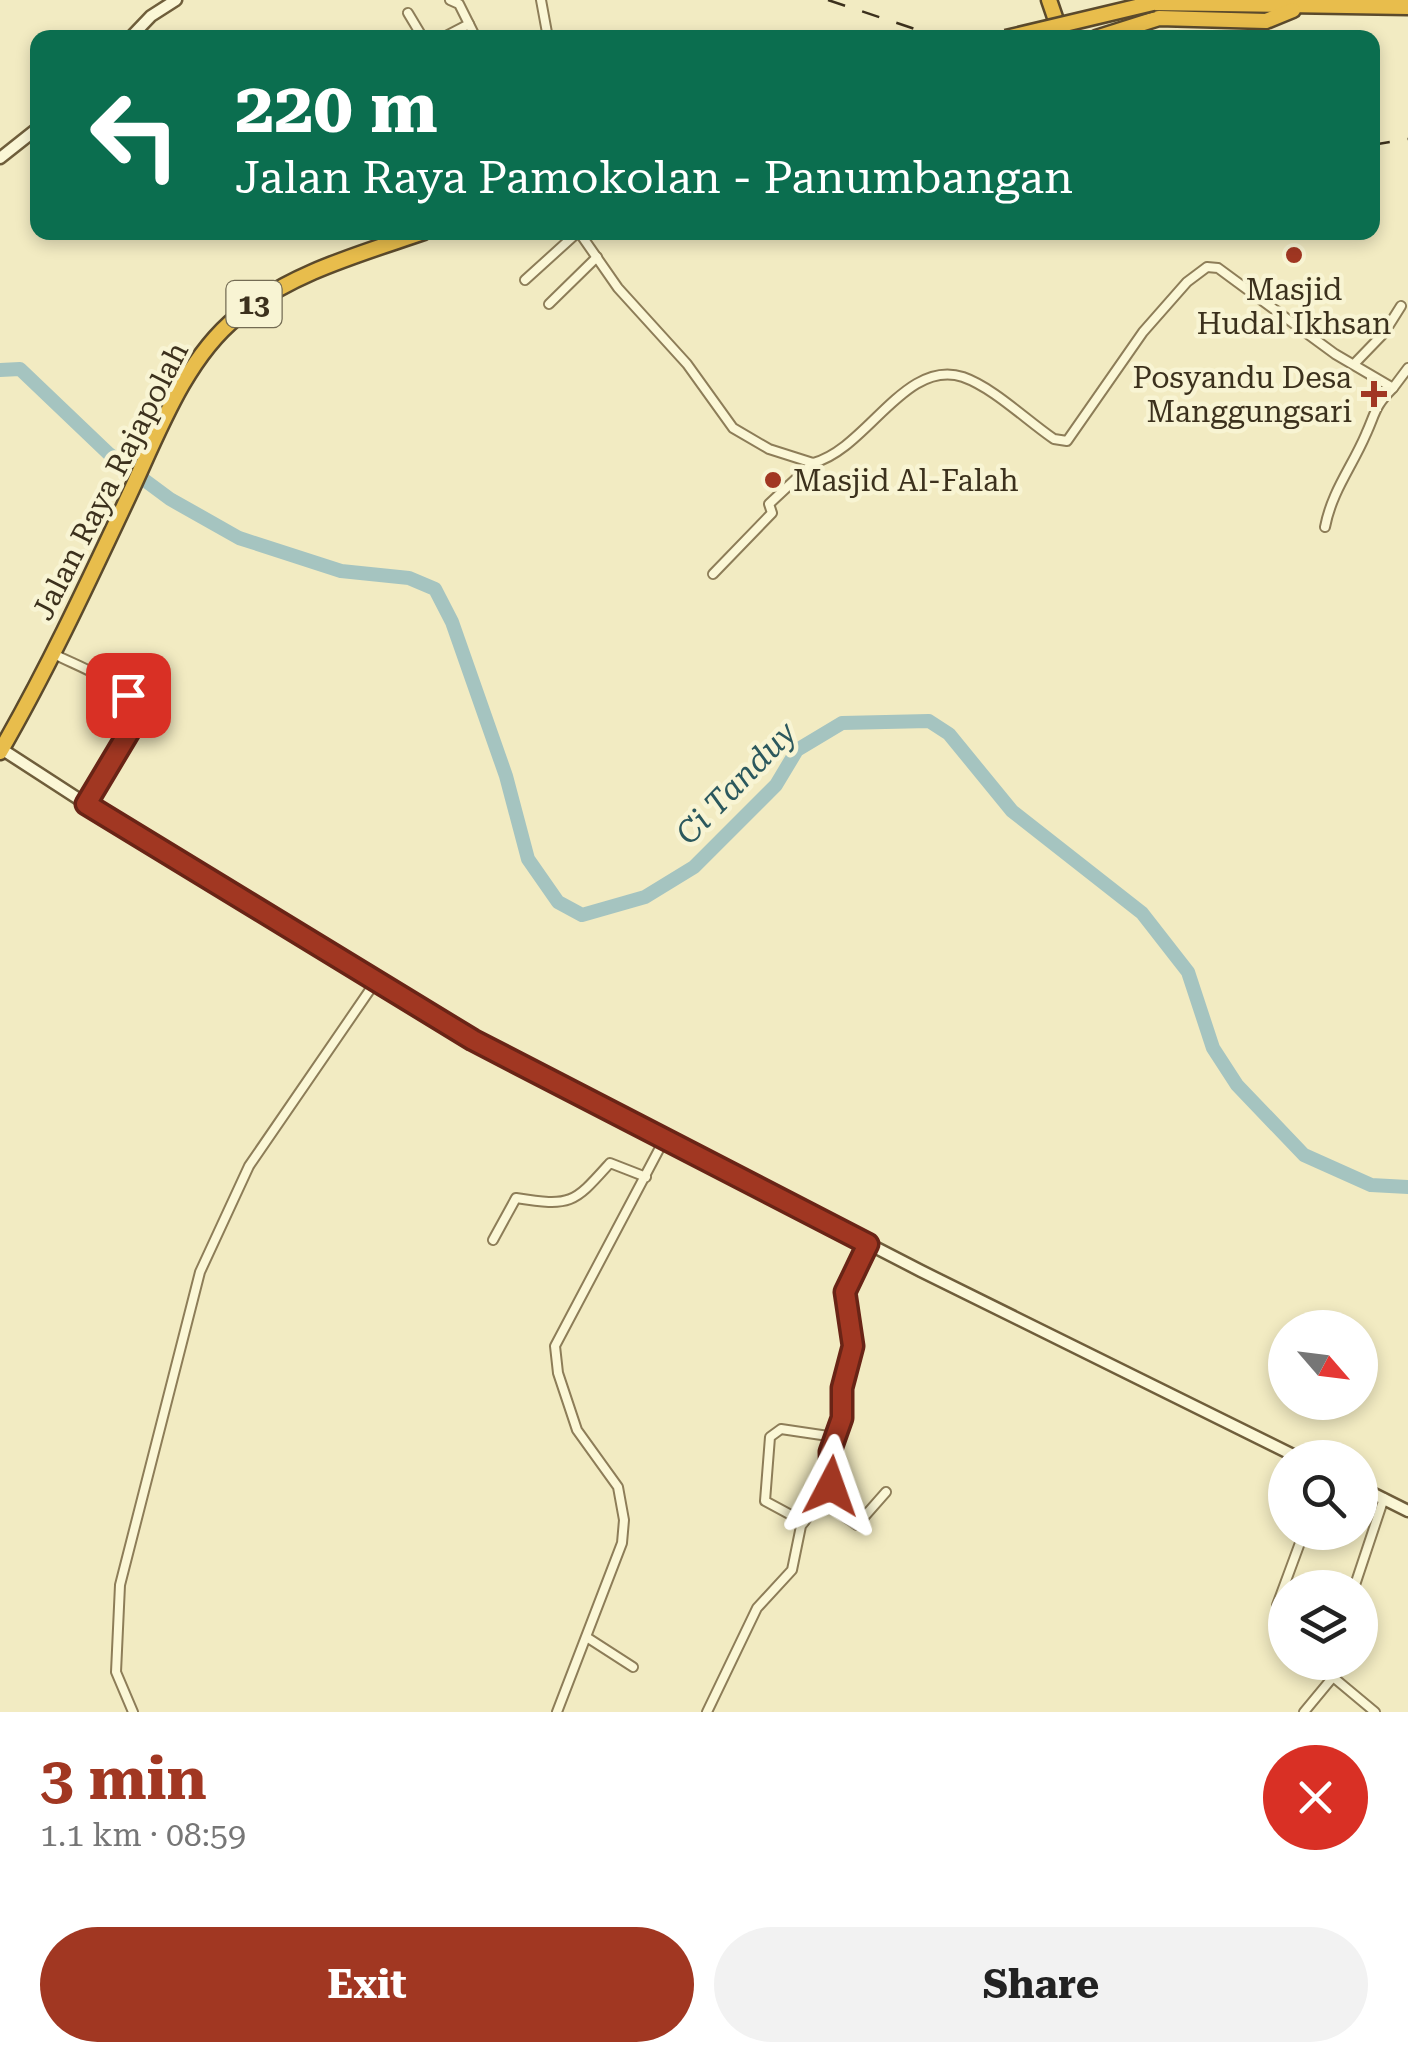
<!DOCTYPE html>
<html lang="en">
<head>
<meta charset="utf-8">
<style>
  :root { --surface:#fff; --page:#f2f2f2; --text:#222; --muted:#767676; --accent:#a13722 }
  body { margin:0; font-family:"Roboto Serif",serif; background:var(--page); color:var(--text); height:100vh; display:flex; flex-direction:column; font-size:38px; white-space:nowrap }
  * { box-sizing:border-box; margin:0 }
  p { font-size:32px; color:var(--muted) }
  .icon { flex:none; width:55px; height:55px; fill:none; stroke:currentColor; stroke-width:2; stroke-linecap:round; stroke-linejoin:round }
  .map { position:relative; height:1712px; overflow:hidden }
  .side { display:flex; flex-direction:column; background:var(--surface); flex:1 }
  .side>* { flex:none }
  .banner { position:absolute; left:30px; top:30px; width:1350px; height:210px; border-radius:20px; box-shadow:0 5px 15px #0003; background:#0b6e4f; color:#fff; overflow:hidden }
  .needle { width:65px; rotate:118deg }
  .fabs { position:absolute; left:1268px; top:1310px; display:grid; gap:20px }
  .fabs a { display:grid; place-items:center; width:110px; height:110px; border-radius:50%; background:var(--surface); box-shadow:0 5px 15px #0003; font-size:50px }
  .pin { position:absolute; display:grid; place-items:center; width:85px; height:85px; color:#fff; margin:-42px; border-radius:20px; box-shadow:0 5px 15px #0006 }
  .me { position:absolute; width:110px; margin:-55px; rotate:4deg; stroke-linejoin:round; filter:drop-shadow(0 0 8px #0008) }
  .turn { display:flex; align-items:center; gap:35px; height:210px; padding:0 40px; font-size:45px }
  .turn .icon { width:130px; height:130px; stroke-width:2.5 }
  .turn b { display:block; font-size:70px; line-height:85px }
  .round { display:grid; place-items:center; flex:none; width:105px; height:105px; border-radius:52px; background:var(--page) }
  .summary { display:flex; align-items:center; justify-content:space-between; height:170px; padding:0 40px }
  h1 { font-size:60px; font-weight:700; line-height:75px; color:var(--accent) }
  .cta { display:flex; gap:20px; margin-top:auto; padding:20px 40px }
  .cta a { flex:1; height:115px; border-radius:60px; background:var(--accent); color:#fff; font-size:40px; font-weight:700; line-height:115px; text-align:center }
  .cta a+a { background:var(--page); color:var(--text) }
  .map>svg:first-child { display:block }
</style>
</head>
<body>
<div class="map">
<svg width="1408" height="1712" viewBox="0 0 1408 1712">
  <rect width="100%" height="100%" fill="#f2ebc2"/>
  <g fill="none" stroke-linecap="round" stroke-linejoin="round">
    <path stroke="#a5c4c0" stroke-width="14" d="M0,370L20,369L108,453L170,499L239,538L341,571L409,578L435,589L452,622L506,776L528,859L558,902L582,915L645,897L694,867L776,785L797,750L842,723L929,721L949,734L1012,811L1142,913L1188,972L1213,1048L1237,1085L1304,1155L1371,1185L1408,1187"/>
    <g stroke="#8d7d58" stroke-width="12">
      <g id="street">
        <path d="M450,0L459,4L476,38"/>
        <path d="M541,0L548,38"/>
        <path d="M408,13L423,38"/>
        <path d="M442,38L469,24"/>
        <path d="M579,232L618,288L687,364L733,428L769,449L813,463C867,449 905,358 963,377C994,388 1026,420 1054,439L1067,441L1143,332L1187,282L1207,267L1218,268L1335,354L1393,388L1408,368"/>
        <path d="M525,280L578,232"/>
        <path d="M549,304L597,257"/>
        <path d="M1356,362L1384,333L1401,306"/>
        <path d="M1325,527C1332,491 1352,467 1366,434C1376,412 1374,407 1393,388"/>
        <path d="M713,574L772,513L769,504L813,463"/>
        <path d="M54,654C80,668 140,686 135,722L86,803"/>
        <path d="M493,1240L516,1198C572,1207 574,1203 610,1163L646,1177"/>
        <path d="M822,1501L857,1525L886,1492"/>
        <path d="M804,1522L765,1501L770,1437L781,1429L835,1437"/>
        <path d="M1354,1588L1384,1498"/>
        <path d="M1285,1627L1277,1605L1304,1532"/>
        <path d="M588,1638L633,1667"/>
        <path d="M1333,1677L1339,1662"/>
        <path d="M133,1712L116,1672L120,1585L200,1272L249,1166L376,981"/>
        <path d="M557,1712L622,1543L624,1520L618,1487L577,1430L558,1373L555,1346L664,1140"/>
        <path d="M707,1712L757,1608L792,1570L801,1526L831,1486L830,1453L841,1418L842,1388L853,1346L845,1292L868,1244"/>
        <path d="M1304,1712L1333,1677L1375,1712"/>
      </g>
    </g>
    <g stroke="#6f5e3b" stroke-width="15">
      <g id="secondary">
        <path d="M130,38L151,16L176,0"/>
        <path d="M0,158L38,128"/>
        <path d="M0,748L165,855L473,1040L921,1271L1299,1458"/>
        <path d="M1360,1487L1408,1511"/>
      </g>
    </g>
    <g stroke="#5b4a2c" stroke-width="19">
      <g id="highway">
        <path d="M1049,0L1059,29L1069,38"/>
        <path d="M1153,3L1408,7"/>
        <path d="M1096,38L1159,18L1266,21L1293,10"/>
        <path d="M0,752C46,672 85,589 124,506C154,444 182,361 237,317C290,273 360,254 424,232"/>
      </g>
    </g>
    <use href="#street" stroke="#fbf7d6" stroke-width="8"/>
    <use href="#secondary" stroke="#fbf7d6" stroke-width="10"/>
    <use href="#highway" stroke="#e8bd4c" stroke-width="14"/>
    <g stroke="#3c311d" stroke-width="2.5" stroke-dasharray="18 18" stroke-linecap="butt">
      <path d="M828,0L942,38"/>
      <path d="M1372,145L1408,139"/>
    </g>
    <g stroke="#5b4a2c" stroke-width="19" stroke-linecap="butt">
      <path id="highway-bridge" d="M1006,38L1153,3"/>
    </g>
    <use href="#highway-bridge" stroke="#e8bd4c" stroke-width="14"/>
  </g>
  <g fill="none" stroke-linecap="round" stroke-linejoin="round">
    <g stroke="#692416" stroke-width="25">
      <path id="route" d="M128,695L137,710L135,722L86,804L473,1040L868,1244L845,1292L853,1346L842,1388V1418L830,1452L831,1486"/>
    </g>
    <use href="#route" stroke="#a13722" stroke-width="18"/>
  </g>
  <g fill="#a13722" stroke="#f8f4d3" stroke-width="4">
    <circle cx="1294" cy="255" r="10"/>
    <path d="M1369 379h10v10h10v10h-10v10h-10v-10h-10v-10h10z"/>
    <circle cx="773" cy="480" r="10"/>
  </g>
  <g text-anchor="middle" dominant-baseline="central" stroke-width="9" stroke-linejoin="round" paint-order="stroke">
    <rect fill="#f8f4d3" stroke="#746c54" stroke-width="2.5" x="226.5" y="281" width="55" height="46" rx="8"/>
    <g font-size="28" font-weight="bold" fill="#3c311d">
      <text x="254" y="304">13</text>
    </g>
    <g font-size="30" fill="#3c311d" stroke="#f8f4d3">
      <text x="1294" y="289">Masjid<tspan x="1294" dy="34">Hudal Ikhsan</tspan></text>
      <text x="1352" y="377" text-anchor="end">Posyandu Desa<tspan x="1352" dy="34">Manggungsari</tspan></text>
      <text x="793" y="480" text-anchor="start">Masjid Al-Falah</text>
    </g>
    <g font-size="30" fill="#3c311d" stroke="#f8f4d3">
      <text transform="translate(110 481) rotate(-63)">Jalan Raya Rajapolah</text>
    </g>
    <g font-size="32" font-style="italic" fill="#2b585d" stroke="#f8f4d3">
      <text transform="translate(736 783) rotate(-46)">Ci Tanduy</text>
    </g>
  </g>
</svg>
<div class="fabs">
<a><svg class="needle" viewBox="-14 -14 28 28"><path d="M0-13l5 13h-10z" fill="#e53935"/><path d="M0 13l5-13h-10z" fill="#767676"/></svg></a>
<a><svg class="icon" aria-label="search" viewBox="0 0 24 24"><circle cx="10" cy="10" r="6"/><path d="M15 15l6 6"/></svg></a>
<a><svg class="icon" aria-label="layers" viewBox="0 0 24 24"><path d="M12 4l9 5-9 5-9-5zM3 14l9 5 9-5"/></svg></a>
</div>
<div class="pin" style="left:128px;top:695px;background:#d93025"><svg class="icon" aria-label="arrive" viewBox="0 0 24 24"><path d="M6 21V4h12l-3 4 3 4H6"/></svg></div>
<svg class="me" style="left:831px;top:1486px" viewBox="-20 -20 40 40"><path d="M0-17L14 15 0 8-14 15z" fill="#a13722" stroke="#fff" stroke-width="4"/></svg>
<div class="banner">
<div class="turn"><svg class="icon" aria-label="left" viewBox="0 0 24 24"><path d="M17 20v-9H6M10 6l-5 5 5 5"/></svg><div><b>220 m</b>Jalan Raya Pamokolan - Panumbangan</div></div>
</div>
</div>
<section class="side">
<div class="summary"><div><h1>3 min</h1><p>1.1 km · 08:59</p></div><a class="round" style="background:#d93025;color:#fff"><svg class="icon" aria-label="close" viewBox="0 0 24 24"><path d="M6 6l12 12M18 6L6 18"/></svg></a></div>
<div class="cta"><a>Exit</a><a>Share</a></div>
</section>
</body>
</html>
